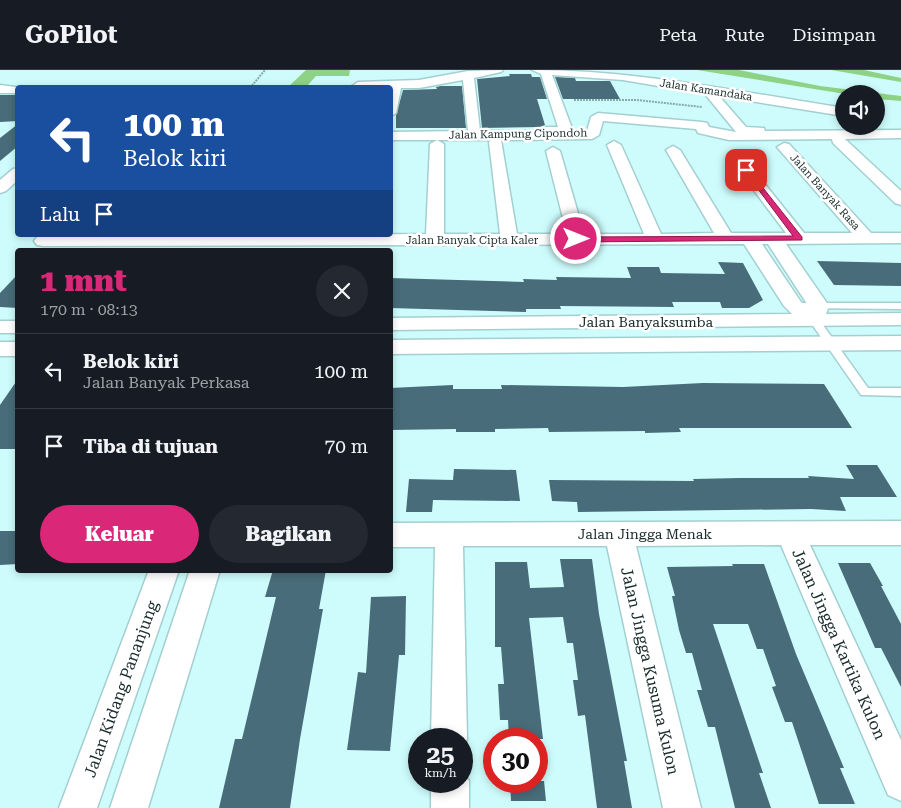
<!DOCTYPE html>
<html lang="id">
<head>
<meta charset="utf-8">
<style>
  :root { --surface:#171b24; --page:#242831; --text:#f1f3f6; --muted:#9ea1a6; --line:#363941; --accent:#db2777 }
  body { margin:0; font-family:"Roboto Serif",serif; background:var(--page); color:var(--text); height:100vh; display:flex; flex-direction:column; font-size:19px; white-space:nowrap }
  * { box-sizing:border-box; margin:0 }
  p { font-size:16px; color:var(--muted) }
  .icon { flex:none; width:28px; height:28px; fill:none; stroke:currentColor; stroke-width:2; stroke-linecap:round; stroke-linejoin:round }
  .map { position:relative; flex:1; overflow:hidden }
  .sheet { position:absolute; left:15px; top:178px; width:378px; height:325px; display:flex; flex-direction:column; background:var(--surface); border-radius:5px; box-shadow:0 2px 8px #0003 }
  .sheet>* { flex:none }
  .top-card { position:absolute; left:15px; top:15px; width:378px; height:152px; border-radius:5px; box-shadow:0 2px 8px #0003; background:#1a4fa0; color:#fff; overflow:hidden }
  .tools { position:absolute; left:835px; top:15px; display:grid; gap:10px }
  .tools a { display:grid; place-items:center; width:50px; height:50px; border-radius:50%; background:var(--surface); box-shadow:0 2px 8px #0003; font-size:25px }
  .speed { position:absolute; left:408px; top:658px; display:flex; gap:10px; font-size:25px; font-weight:700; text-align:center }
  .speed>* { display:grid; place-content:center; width:65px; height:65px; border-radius:50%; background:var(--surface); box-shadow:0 2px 8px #0003; line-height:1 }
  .speed small { font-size:12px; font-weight:400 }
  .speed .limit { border:8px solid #d22; background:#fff; color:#111 }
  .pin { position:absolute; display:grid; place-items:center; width:42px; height:42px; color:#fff; margin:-21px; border-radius:10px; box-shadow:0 2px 8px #0006 }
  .me { position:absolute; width:55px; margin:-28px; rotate:90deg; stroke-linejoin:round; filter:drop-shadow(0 0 4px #0008) }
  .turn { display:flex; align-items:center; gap:18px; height:105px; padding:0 25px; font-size:22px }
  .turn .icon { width:65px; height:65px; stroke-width:2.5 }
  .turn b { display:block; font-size:35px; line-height:42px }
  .then { display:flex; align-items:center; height:48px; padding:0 25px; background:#0003; gap:10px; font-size:19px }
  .round { display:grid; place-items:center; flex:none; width:52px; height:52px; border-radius:26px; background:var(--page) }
  .summary { display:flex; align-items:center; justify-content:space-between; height:85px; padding:0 25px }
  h1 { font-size:30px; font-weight:800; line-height:38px; color:var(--accent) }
  .button { display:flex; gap:10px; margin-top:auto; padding:10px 25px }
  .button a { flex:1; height:58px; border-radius:30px; background:var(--accent); color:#fff; font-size:20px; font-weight:800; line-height:58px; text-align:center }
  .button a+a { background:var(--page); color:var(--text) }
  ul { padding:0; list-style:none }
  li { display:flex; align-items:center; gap:15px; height:75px; padding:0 25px; border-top:1px solid var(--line) }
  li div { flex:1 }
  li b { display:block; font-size:19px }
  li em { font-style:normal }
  header { display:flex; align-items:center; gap:30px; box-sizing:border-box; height:70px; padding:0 25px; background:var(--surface); border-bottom:1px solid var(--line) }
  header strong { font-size:24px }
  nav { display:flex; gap:28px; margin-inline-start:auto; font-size:18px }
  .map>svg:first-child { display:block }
</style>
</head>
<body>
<header>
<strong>GoPilot</strong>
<nav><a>Peta</a><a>Rute</a><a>Disimpan</a></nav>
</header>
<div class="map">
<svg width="901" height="738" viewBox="0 0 901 738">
  <rect width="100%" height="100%" fill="#cefcfc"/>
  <g fill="#8ed385">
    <path d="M306,0H350L349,6H316L306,17H288Z"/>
    <path d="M697,0H739L820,16L901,26V31L876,29V24H845Z"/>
    <path d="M831,0H864L901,8V12Z"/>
  </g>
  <g fill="#486c7a">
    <path d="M509,4H531L532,7H540L547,29H537L545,55L540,57L482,58L477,9L510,6Z"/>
    <path d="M555,7L575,8L576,11H610L620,29H563Z"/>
    <path d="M441,16H462L466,58H396V45L403,20L437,19L436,17Z"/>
    <path d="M0,25H18V51L0,52Z"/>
    <path d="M18,54V76L0,91V68Z"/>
    <path d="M817,191L901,193V216L834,215Z"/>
    <path d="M718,192L743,193L763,230L749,238H722L720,232H672L674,237L560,236L561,239H526V242L390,238V208L524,212L523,209L557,210L556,207L631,208L627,197H659L661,203L725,204Z"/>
    <path d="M18,204V238L0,237V223Z"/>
    <path d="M18,309V379H0V335Z"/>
    <path d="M703,313L824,314L852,358H679L681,362L645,363V361L549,362L548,358L495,359V362H456V359L390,360V318L453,315V319H502L501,315L623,317Z"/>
    <path d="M846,395H877L897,427H840L846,441L811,439L578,442L577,432L552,431L549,410L694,411L693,409L740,408H809L808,406L854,409Z"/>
    <path d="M454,399L516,400L520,431L433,430L432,442H406L409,409L453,410Z"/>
    <path d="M0,461H18V494L0,495Z"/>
    <path d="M560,489H592L599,544L627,691H624L632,738H597L585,645L578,646L573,610H578L573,573H567L563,547L529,548L543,669H509L508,650H500L498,614H504L501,577H495V492H527L530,518L564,517Z"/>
    <path d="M838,493H870L883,516H881L901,554V617L881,578H875Z"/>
    <path d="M732,494H764L796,584L844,698H840L855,734H819L792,652H785L772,617L776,616L763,579H757L748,554H713L763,703H759L771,738H735L715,657H708L697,620H702L692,583H686L679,560L672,526H675L667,497L733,496Z"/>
    <path d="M273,500H326L319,539H323L300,669L290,738H219L235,669H242L276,527H265Z"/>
    <path d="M406,526L405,585H399L390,681L347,680L358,602L366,603L371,527Z"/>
    <path d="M510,711H544L546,731H511Z"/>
  </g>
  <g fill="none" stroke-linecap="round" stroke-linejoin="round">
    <g stroke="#a3cfd0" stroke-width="3">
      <g id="lane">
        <path d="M794,233H901V239L790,238L789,236Z"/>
        <path d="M814,247L818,248L868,318H901V326L861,325L809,250Z"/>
      </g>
    </g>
    <g stroke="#a3cfd0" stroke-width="3">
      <g id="street">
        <path d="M503,0L501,2L474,8L480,61H538L545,57H558L541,4L532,0C637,0 740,22 844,38V46L719,26L746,57L764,58L765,61L901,60V68L845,69L901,121V135L895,133L833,73L832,69L729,70L698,63L696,59L603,51L599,65L592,69L501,70L517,164H567L546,81L553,77L560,81L584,164H644L607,75L614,71L621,75L661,164L714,163L666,80L673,76L680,80L731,163H786L728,86L735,82L740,83L804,163H852L777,77L784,73L789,74L871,163H901V173L786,174L829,236L826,244L901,243V255L390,260V248L792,244L784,236L744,174L43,176L37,175L34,171L37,167L43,166L426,164L430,74L437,70H390V62L468,61L463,10L419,18H401L396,43L390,47V18L352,16L358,12L419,10L468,1ZM552,5L623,10L705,24L736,62L709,57L707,53L702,52L598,43L591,47L587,61H573ZM437,70H491L489,72L500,164H444V74ZM762,174H768L809,237L801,232Z"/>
        <path d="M0,15L23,18H18V23H0Z"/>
        <path d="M18,98V110L6,121L0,123V110L13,99Z"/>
        <rect x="0" y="251" width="18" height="12"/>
        <path d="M901,266V280L390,284V270Z"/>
        <rect x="0" y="272" width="18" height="14"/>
        <path d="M901,451V475H810L901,670V731L888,725L781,475L636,476L701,738H663L607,476H463L467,669L461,682V669H431L435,477H390V453Z"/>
        <path d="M149,500H179L97,738H59Z"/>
        <path d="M190,500H220L148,738H110Z"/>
        <path d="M461,697L469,711V738H431V711H461Z"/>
      </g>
    </g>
    <g stroke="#87aaaa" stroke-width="2" stroke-dasharray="2 1" stroke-linecap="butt">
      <path d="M250,18L265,0"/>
      <path d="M574,30H637L702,37"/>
    </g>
    <use href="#lane" fill="#fff" fill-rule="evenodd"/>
    <use href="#street" fill="#fff" fill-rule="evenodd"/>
  </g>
  <path fill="#db2777" stroke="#8e194d" d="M743,99H748L802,167V170L576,172L573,169L576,167L793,166Z"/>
  <g text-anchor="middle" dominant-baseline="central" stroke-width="5" stroke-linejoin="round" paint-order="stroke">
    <g font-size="11" fill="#192b2b" stroke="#fff">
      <text transform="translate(706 20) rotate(9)">Jalan Kamandaka</text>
      <text transform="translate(518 64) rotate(-1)">Jalan Kampung Cipondoh</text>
      <text transform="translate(825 122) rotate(48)">Jalan Banyak Rasa</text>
      <text x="472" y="170">Jalan Banyak Cipta Kaler</text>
    </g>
    <g font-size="14" fill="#192b2b" stroke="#fff">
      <text x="646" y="252">Jalan Banyaksumba</text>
      <text x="645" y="464">Jalan Jingga Menak</text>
    </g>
    <g font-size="16" fill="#192b2b" stroke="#fff">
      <text transform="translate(839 574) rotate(66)">Jalan Jingga Kartika Kulon</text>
      <text transform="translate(650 601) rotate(77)">Jalan Jingga Kusuma Kulon</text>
      <text transform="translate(121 619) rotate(-70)">Jalan Kidang Pananjung</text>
    </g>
  </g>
</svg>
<div class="tools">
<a><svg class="icon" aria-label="sound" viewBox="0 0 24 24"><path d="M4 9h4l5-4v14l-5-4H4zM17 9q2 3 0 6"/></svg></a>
</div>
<div class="speed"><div>25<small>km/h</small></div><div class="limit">30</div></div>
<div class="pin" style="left:746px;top:100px;background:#d93025"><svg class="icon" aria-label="arrive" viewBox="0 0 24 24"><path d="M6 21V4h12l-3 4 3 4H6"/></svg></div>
<svg class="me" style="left:576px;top:169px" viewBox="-20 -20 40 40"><circle r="17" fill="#db2777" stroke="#fff" stroke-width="3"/><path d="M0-11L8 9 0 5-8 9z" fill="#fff"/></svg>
<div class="top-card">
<div class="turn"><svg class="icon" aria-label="left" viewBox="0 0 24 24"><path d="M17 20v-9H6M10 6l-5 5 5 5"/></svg><div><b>100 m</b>Belok kiri</div></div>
<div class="then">Lalu<svg class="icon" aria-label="arrive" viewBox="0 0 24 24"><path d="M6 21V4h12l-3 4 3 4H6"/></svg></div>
</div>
<section class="sheet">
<div class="summary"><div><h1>1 mnt</h1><p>170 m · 08:13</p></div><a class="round"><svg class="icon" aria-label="close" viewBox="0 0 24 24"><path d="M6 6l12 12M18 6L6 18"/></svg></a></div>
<ul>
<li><svg class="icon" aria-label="left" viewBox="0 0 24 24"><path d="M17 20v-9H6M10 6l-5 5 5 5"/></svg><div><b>Belok kiri</b><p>Jalan Banyak Perkasa</p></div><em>100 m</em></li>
<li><svg class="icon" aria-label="arrive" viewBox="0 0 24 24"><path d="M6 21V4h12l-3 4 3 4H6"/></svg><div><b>Tiba di tujuan</b></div><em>70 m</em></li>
</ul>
<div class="button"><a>Keluar</a><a>Bagikan</a></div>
</section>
</div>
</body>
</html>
